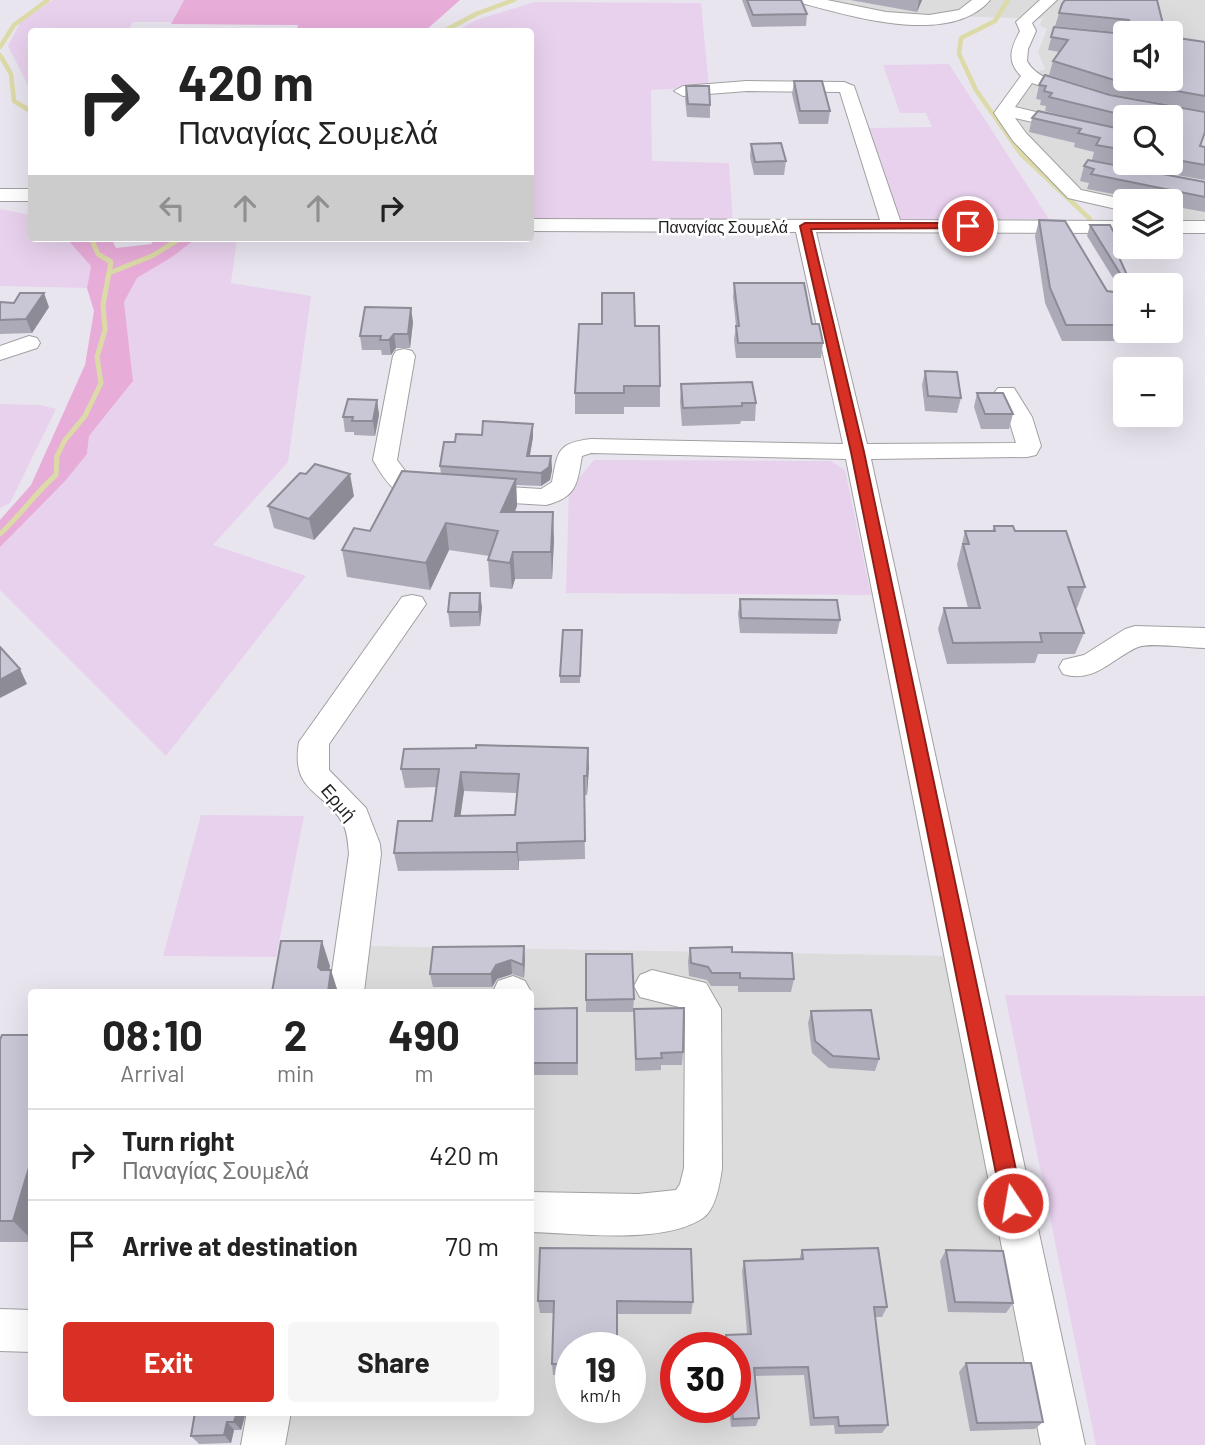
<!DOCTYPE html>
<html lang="en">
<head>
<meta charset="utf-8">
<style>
  :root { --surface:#fff; --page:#f6f6f6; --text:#222; --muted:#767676; --line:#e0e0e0; --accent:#d93025 }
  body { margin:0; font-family:Barlow,sans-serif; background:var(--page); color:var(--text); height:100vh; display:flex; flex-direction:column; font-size:26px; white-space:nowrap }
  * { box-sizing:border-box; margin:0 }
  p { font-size:23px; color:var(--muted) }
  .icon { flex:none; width:38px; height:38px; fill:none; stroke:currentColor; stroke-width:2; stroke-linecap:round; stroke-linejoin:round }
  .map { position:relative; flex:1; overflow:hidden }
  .panel { position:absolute; left:28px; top:989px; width:506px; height:427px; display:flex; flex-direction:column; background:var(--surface); border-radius:7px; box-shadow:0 7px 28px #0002 }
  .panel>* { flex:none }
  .banner { position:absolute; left:28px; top:28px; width:506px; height:214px; border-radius:7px; box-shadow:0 7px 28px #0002; background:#fff; color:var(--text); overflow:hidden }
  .fabs { position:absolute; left:1113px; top:21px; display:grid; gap:14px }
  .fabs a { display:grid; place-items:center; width:70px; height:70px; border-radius:7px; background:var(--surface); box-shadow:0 7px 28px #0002; font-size:35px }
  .speed { position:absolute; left:555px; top:1332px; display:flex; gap:14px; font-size:35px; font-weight:700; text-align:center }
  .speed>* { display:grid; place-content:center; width:91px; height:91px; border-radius:50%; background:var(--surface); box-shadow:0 7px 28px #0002; line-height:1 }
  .speed small { font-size:18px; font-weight:400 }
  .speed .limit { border:10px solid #d22; background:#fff; color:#111 }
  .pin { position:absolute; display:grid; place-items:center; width:60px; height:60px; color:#fff; margin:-30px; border:4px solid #fff; border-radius:50%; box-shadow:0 2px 7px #0007 }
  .me { position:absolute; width:77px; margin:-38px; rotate:348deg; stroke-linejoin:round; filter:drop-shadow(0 0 5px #0008) }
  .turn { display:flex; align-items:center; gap:24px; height:147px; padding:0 35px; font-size:32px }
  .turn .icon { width:91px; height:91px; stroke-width:2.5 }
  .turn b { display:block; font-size:49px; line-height:60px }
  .lanes { display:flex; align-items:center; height:66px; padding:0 35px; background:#0003; justify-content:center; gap:35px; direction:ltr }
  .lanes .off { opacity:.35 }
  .eta { display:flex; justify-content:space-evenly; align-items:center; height:119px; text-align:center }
  .eta b { font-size:42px; font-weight:700; line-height:49px }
  .action { display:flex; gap:14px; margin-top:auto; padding:14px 35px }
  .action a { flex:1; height:80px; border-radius:7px; background:var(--accent); color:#fff; font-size:28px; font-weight:700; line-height:80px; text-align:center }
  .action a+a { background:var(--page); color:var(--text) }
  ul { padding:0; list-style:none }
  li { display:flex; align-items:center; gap:21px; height:91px; padding:0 35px; border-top:2px solid var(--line) }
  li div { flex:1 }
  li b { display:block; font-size:26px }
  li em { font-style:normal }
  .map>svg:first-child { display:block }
</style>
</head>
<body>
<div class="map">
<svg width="1205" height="1445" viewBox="0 0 1205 1445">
  <rect width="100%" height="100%" fill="#e9e5ef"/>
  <g fill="#dcdcdd" fill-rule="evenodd">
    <path d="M825,0H1205V220H1171V201H1125V205L1075,194L1003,113L1031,75L1045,69L1038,52L1047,29L1039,25L1043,19L923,15L888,12ZM1125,33H1171V79H1125ZM1125,117H1171V163H1125Z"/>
    <path d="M364,946L955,956L1053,1445H275L281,1412H530V992H356ZM570,1348H630V1407H570ZM676,1348H735V1407H676Z"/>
  </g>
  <g fill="#e8d1ed">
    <path d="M53,0H184L172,22H133L127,31L32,32L31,91L8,46L21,21Z"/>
    <path d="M535,2L701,3L709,87L651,90L652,161L729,163L733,222L530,221V32H455L476,20Z"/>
    <path d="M949,64L1049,219L899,220L868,128L932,127L926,113H900L883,65Z"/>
    <path d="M0,209L31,215L32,238H66L91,266L87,288L0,286Z"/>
    <path d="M197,238H237L231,283L311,296L288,462L213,545L306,576L166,756L0,590V547L87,454L89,436L133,381L124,302L137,278L172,257Z"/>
    <path d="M0,404L40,405L56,409L10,503L0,508Z"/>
    <path d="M594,460L831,461L845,470L871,595L566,593L569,490Z"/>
    <path d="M201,815L304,816L276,957L163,956Z"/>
    <path d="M1005,995L1205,996V1445H1096Z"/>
  </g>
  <g fill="#e8acd9">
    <path d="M184,0H460L425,31L296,32L298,25L171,24Z"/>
    <path d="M66,238H111L116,248L152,244L151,238H197L172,257L137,278L124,302L133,381L89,436L87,454L65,481L0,547V520L31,485L85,365L94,311L87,288L91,266Z"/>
  </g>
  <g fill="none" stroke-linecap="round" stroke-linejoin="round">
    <g stroke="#dcdaa7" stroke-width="4.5">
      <path d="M1008,0L995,21L961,38L959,54L976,90L1021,154L1090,219"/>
      <path d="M442,32L476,14L514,0"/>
      <path d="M0,47L14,25L48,0"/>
      <path d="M0,55L11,74L14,101L32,112"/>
    </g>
    <g stroke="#dcdaa7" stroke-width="5">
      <path d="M109,273L152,256L181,238"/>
      <path d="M0,534C21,515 35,493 56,475L57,456L65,440L85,416L101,383L97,357L105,330L103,305L111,262L98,254L93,243L95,238"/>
    </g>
    <g stroke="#a0a0a0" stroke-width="2">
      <g id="minor">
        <path d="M798,0H827L886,12L929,15L959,10L972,0H990C950,47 851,16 801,3Z"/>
        <path d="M1040,0H1057L1032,23L1036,31L1028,49L1027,61C1037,80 1064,84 1083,89L1086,93L1077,98L1032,83L1015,107L1125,133V143L1015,118L1026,133L1081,190L1132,201H1125V211L1068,198L1013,141L994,113L1021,76C1006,61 1011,48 1020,31L1016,22Z"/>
        <path d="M747,81L844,82L854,86L900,220L1125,221V233L816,232L867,444L1016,443L1008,417L994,393L998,388H1014L1032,417L1041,446L1036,455L1027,457L871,459L1085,1445H1041L846,459L591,453L582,456C577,484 577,497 546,505L478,501L469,499L465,493L469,487L478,485L541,489L552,482C558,451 557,443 591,439L843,444L796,232L530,231V219L880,220L840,92L747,91L683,96L674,91L683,86Z"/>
        <rect x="0" y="189" width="32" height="12"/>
        <rect x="1171" y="221" width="34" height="12"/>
        <path d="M29,336L37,338L40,343L37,348L0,360V346Z"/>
        <path d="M404,349L412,351L415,356L397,460L412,480L441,483L445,489L441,495C403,505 390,490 373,460L393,356L396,351Z"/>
        <path d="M412,595L422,597L426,604L329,744V770L366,808L380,844L381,854L364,992H329L349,854C348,845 348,835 344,826C327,790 290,795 299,742L402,597Z"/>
        <path d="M1135,626L1205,628V648C1189,648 1151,642 1138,647C1112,658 1095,684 1063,674L1059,667L1063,660L1084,655L1125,629Z"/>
        <path d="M652,970L706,983L721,1009L722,1168C720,1183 716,1209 703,1218C663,1245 577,1233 530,1232V1192L638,1194L676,1190L680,1184L684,1168L685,1011L683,1008L640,997L634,986L640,975Z"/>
        <path d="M513,976L525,981L531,992L530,993L493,992L498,981Z"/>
        <path d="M0,1309L32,1310V1352L0,1351Z"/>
        <path d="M247,1412H291L285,1445H241Z"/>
      </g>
    </g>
    <use href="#minor" fill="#fff" fill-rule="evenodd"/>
  </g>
  <g fill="#adaab8" fill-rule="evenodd">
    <path d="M742,0H801L807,14L806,26L752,27Z"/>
    <path d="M850,0H922L917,12Z"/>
    <path d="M1157,0L1160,33H1125L1055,26L1062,4Z"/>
    <path d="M1054,27L1205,42V111L1110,94L1049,75L1053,61L1059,52L1048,50Z"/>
    <path d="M1045,75L1110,95L1205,112V133L1200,146L1205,147V180L1092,160L1094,152L1074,147L1075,143L1029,132L1032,118L1038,111L1100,125L1045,111L1046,106L1040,105L1041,100L1036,99L1039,85ZM1125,117H1171V163H1125Z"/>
    <path d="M794,81L830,111L828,124H799L792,94Z"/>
    <path d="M686,86L710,105V118L687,117L685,99Z"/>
    <path d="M751,144L786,161L784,175H754L750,157Z"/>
    <path d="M1084,166L1205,182V212L1171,206V201H1150L1087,189L1089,183L1080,181Z"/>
    <path d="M1039,220L1125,314V331H1129L1125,341H1062L1045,303L1035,236Z"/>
    <path d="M1090,225L1121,246L1118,255L1127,275L1124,286H1118L1087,236Z"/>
    <path d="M734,283L812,324L823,343L821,358H736L734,340L736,326L733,297Z"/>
    <path d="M0,302L14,303L49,307L32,333L0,334Z"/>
    <path d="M413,322L410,348H396L391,355H382L381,350H362L360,336Z"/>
    <path d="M635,326L660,386V407H624V414H575V393Z"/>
    <path d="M925,371L961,398L957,413L925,411L922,385Z"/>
    <path d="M681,384L756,403L755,421H741L740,424L682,426L680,402Z"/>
    <path d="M977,393L1013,414L1009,429H981L974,407Z"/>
    <path d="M377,400L379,415L375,436L354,435V432H345L343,417Z"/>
    <path d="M533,424V437L530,456H551L552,470L550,480L541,486L516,485L517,506L515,512L554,539L552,579H515L512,589L490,587L488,560L489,556L449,550L430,590L347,577L342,550L370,531L441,474L440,466L455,442L482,435Z"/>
    <path d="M354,496L314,540L274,528L268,506Z"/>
    <path d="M994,526L1015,531L1085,587L1077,608H1075L1084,633L1075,654H1038L1035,663L947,664L938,629L944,608H968L957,565L965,531H992Z"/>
    <path d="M740,599L840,620L837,634L740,633L738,614Z"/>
    <path d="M482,607L480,626L450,627L448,612Z"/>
    <path d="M582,630L580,683H560V676Z"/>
    <path d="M589,767L587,795H584L585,859L519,861V870L398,871L394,853L432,821L437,787L405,788L401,769ZM464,791L517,793L515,815L460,816Z"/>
    <path d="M433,947L525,959L524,978L512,974L497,979L492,987H433L430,974Z"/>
    <path d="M690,948L732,952L794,979L791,992H738V986H711L707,980L689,976L688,961Z"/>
    <path d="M586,954L634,999L633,1012H586Z"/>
    <path d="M577,1008L578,1075H530V1009Z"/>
    <path d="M634,1009L683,1052L682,1065H661V1070L635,1071Z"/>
    <path d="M811,1011L879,1059L875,1071L829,1068L812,1053L808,1023Z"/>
    <path d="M32,1035V1242H0V1040Z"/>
    <path d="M802,1250L887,1307L882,1317H875L888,1425L882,1433L835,1434L834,1425L810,1426L804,1375L755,1376L759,1418L756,1426L731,1427L729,1407H735V1348H724V1344L726,1335L747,1334L742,1271L744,1261L799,1260Z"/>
    <path d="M946,1250L1013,1303L1006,1313L948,1312L940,1261Z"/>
    <path d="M538,1301L693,1302L691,1314H617L570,1348V1375H553L552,1364L554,1313H540Z"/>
    <path d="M966,1363L1043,1422L1035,1429L970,1431L959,1372Z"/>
    <path d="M195,1412H246L241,1430H234L231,1443L199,1444L191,1436Z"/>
  </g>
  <g fill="#8d8b96">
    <path d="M919,0H922L917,12Z"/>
    <path d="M1163,24L1160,33H1136V31Z"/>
    <path d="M44,293L49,307L32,333L26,319Z"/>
    <path d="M411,308L413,322L410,348L408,334Z"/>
    <path d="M394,334L396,348L391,355L389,340Z"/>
    <path d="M377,400L379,415L375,436L373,421Z"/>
    <path d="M533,424V437L527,470V456Z"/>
    <path d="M551,456L552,470L550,480L541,486V473Z"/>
    <path d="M350,474L354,496L314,540L309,519Z"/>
    <path d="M516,479L517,506L503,539L501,512Z"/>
    <path d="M553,512L554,539L552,579L551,552Z"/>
    <path d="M446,523L449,550L430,590L426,563Z"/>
    <path d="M513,552L515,579L512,589L510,563Z"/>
    <path d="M480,593L482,607L480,626L479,612Z"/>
    <path d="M20,669L27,684L0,698V680Z"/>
    <path d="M588,748L589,767L587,795V776Z"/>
    <path d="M461,772L464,791L458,834L455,816Z"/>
    <path d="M517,843L519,861V870L517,852Z"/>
    <path d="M322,941L330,966L326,992L318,967Z"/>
    <path d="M524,946L525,959L524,978L523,965Z"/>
    <path d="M511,960L512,974L497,979L492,987L491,974L496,965Z"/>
    <path d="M331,970L338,992H328Z"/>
    <path d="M30,1164L32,1166V1240L13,1221Z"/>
    <path d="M237,1412H246L241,1430L234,1422Z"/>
    <path d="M227,1422L234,1430L231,1443L224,1435Z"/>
  </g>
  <g fill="#c9c6d6" stroke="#8d8b96" stroke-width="2" fill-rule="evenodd">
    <path d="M747,0H801L807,14L753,15Z"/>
    <path d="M1065,0H1157L1163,24L1136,31L1150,33H1131L1129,20L1059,13L1062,4Z"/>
    <path d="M1054,27L1125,34V79H1171V37L1205,42V96L1114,80L1053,61L1068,40L1051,37Z"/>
    <path d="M1045,75L1110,95L1205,112V132L1200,146L1205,147V165L1171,159V117H1131L1049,97L1052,93L1044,91L1046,86L1039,85Z"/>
    <path d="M794,81H822L830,111H800Z"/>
    <path d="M686,86H709L710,105L688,104Z"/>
    <path d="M1038,111L1125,130V150L1096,145L1100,138L1078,133L1081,129L1032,118Z"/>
    <path d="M781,143L786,161L755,162L751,144Z"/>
    <path d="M1088,160L1205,182V197L1091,174L1094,169L1084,166Z"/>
    <path d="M1039,220L1065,221L1107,291L1114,292L1125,314V325H1066L1050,288Z"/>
    <path d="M1090,225H1110L1121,246H1114L1127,275H1121Z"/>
    <path d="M734,283H804L812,324H819L823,343H738L736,326H739Z"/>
    <path d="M20,293H44L26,319L0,320V302L14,303Z"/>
    <path d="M602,293H634L635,326H659L660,386H624V393H575L579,324H602Z"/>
    <path d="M365,307L411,308L408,334H394L389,340H380L381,336H360Z"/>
    <path d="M925,371L957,372L961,398L928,396Z"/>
    <path d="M752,382L756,403H742V406L683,408L681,384Z"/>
    <path d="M977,393H1003L1013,414H985Z"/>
    <path d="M348,399L377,400L373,421H352L353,417H343Z"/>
    <path d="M483,421L533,424L527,456H551L549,467L541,473L440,466L444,442H455L456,434L482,435Z"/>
    <path d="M315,464L350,474L309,519L268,506L300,473L306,474Z"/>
    <path d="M402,471L516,479L501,512H553L551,552H513L510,563L488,560L498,531L446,523L426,563L342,550L354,528L370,531Z"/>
    <path d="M994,526H1013L1015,531H1066L1085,587H1068L1084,633H1040L1042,642L953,643L944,608H980L963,544H969L965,531H995Z"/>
    <path d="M450,593H480L479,612H448Z"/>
    <path d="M740,599L837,600L840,620L741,618Z"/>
    <path d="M563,630H582L580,676H560Z"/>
    <path d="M0,647L20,669L0,680Z"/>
    <path d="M476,745L588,748L587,776H584L585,841L517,843V852L394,853L398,821H432L439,769H401L404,749L476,748ZM461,772L519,774L515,815L455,816Z"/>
    <path d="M281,941H322L318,967L321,970H331L328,992H272Z"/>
    <path d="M524,946L523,965L511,960L496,965L491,974H430L433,947Z"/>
    <path d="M732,947V952L792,953L794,979L740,978V973H712L708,967L691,963L690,948Z"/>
    <path d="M586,954H632L634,999L586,1000Z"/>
    <path d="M577,1008V1063H530V1009Z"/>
    <path d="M684,1008L683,1052L661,1053L662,1058L636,1059L634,1009Z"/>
    <path d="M871,1010L879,1059L833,1056L815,1041L811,1011Z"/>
    <path d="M2,1035H32V1164H30L13,1221H0V1040Z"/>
    <path d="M540,1248L691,1249L693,1302L617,1301V1348H570V1364H552L554,1301H538Z"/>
    <path d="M878,1248L887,1307H874L888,1425L839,1426L838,1417L814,1418L808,1367L754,1368L759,1418L733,1419L732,1407H735V1348H727L726,1335L751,1334L744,1261L803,1259L802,1250Z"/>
    <path d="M946,1250L1003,1251L1013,1303L955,1302Z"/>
    <path d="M966,1363H1031L1043,1422L977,1423Z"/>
    <path d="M195,1412H237L234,1422H227L224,1435L191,1436Z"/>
  </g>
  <path fill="#d93025" stroke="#8d1f18" stroke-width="2" d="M968,223L973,226L971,228L811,229L864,452L1023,1203L1020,1211L1013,1214L1005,1211L1002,1203L851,452L800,226L805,223Z"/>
  <g text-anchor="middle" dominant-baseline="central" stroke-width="5" stroke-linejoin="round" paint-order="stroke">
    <g font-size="16" fill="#1f1f1f" stroke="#fff">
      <text x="723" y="226">Παναγίας Σουμελά</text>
    </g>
    <g font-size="18" fill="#1f1f1f" stroke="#fff">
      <text transform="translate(339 802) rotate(49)">Ερμή</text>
    </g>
  </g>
</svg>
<div class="fabs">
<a><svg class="icon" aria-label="sound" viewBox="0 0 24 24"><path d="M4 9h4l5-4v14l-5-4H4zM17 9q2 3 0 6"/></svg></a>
<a><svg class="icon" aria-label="search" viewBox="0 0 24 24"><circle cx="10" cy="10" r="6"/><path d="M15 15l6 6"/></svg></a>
<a><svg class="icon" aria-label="layers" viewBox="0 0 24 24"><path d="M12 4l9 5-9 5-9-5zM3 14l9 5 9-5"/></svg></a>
<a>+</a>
<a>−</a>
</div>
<div class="speed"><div>19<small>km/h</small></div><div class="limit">30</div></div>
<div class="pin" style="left:968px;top:226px;background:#d93025"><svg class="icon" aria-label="arrive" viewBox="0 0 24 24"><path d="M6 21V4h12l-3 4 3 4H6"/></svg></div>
<svg class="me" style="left:1013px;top:1203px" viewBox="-20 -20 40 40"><circle r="17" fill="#d93025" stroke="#fff" stroke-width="3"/><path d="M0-11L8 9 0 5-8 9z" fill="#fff"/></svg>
<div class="banner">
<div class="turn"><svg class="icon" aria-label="right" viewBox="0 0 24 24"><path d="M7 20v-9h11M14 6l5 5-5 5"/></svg><div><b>420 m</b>Παναγίας Σουμελά</div></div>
<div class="lanes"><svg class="icon off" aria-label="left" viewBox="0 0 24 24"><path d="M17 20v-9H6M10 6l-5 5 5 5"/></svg><svg class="icon off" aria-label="ahead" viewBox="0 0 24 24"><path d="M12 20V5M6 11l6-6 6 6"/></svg><svg class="icon off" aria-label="ahead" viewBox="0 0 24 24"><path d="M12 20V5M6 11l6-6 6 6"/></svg><svg class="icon" aria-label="right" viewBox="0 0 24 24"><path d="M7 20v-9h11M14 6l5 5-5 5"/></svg></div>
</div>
<section class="panel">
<div class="eta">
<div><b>08:10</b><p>Arrival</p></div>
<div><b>2</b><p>min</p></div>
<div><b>490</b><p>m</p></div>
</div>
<ul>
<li><svg class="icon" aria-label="right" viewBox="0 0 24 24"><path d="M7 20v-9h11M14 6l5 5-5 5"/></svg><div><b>Turn right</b><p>Παναγίας Σουμελά</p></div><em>420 m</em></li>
<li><svg class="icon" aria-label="arrive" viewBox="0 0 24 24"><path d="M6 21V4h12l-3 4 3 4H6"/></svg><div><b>Arrive at destination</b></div><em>70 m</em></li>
</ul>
<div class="action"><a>Exit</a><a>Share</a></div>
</section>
</div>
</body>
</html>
